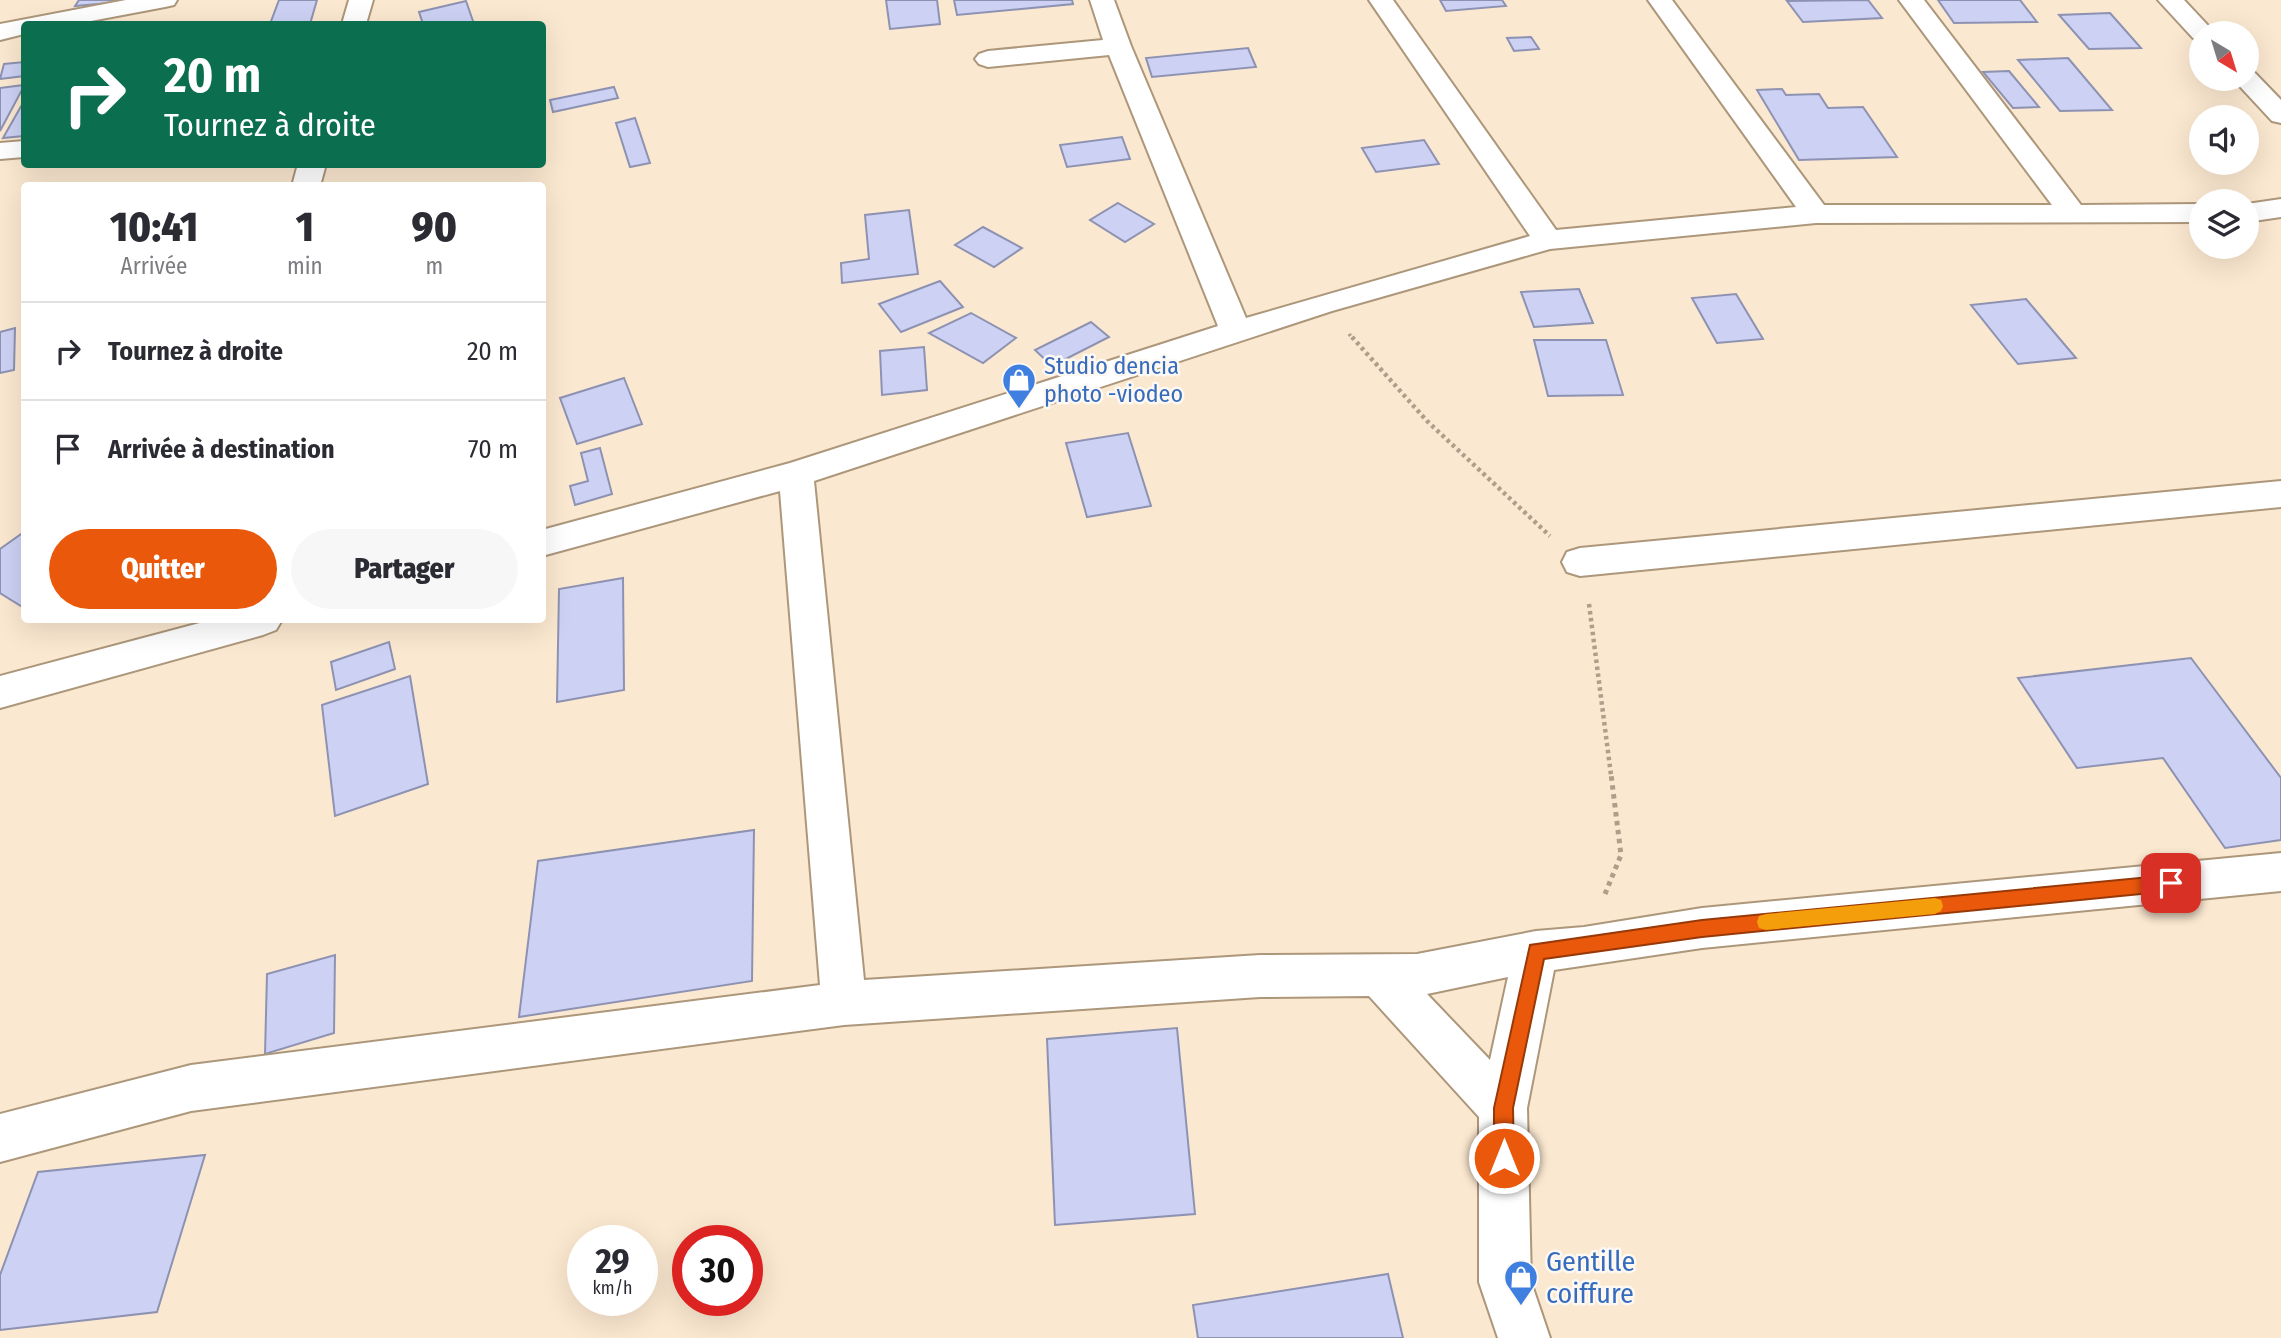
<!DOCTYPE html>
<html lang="fr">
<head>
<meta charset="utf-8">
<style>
  :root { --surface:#fff; --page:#f7f7f7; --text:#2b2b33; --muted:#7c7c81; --line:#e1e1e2; --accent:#ea580c }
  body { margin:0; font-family:"Fira Sans Condensed",sans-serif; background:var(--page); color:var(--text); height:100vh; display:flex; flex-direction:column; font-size:26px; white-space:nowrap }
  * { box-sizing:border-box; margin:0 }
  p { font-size:23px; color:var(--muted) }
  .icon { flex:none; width:38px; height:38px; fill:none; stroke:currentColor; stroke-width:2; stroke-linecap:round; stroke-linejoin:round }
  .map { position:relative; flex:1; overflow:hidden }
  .drawer { position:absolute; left:21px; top:182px; width:525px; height:441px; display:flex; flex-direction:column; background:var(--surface); border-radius:7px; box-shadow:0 7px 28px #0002 }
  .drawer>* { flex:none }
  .hud { position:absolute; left:21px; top:21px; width:525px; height:147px; border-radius:7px; box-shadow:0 7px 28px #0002; background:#0b6e4f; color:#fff; overflow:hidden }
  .needle { width:46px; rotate:142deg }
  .buttons { position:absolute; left:2189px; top:21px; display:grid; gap:14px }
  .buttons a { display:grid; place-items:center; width:70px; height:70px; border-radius:50%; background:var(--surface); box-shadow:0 7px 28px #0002; font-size:35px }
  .speed { position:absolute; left:567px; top:1225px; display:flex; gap:14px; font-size:35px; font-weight:700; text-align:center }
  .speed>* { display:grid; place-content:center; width:91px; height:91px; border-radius:50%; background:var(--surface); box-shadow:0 7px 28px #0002; line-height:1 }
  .speed small { font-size:18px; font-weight:400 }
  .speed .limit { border:10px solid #d22; background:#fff; color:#111 }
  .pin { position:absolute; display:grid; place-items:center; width:60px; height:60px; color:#fff; margin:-30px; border-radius:14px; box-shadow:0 4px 10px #0006 }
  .me { position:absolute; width:77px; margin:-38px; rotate:0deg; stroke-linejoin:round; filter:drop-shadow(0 0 5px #0008) }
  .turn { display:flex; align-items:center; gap:24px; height:147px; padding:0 28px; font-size:32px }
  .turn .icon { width:91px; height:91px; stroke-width:2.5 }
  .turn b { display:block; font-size:49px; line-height:60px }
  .eta { display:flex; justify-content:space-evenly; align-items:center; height:119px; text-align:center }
  .eta b { font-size:42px; font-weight:800; line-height:49px }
  .action { display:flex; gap:14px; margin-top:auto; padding:14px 28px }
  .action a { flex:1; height:80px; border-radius:42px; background:var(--accent); color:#fff; font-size:28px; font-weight:800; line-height:80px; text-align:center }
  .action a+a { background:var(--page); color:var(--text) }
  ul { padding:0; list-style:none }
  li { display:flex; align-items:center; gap:21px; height:98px; padding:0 28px; border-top:2px solid var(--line) }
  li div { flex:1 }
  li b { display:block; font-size:26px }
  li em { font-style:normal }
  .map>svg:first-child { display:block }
</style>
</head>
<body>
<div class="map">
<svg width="2281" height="1338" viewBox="0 0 2281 1338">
  <rect width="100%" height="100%" fill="#fbe8d0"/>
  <g fill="#cdd1f3" stroke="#8e92b2" stroke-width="2">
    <path d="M79,0H122L121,2L75,6Z"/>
    <path d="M279,0H317L310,24H270Z"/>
    <path d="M886,0H937L940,24L890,29Z"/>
    <path d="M954,0H1072L1073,4L957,15Z"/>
    <path d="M1440,0H1502L1506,6L1446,11Z"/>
    <path d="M1868,0L1882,18L1803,22L1787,1Z"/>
    <path d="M1938,0H2020L2037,22L1954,23Z"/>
    <path d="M466,1L474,24H423L419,12Z"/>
    <path d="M2110,13L2141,48L2089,49L2059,15Z"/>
    <path d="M1531,37L1539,49L1514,51L1507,38Z"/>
    <path d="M1248,48L1256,67L1152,77L1146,58Z"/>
    <path d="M2068,58L2112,110L2060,111L2018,60Z"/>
    <path d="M24,62V76L0,79L4,64Z"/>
    <path d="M2009,71L2039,107L2013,108L1983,72Z"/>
    <path d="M24,85V86L0,131V88Z"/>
    <path d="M614,87L618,98L553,112L550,100Z"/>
    <path d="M1782,89L1786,95L1819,94L1828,108L1863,107L1897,157L1799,160L1757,90Z"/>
    <path d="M24,101V136L3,138Z"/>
    <path d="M635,118L650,163L630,167L616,123Z"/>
    <path d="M1122,137L1130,159L1067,167L1060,145Z"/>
    <path d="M1424,140L1439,164L1376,172L1362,148Z"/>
    <path d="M1118,203L1154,224L1125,242L1090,220Z"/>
    <path d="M909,210L918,274L842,283L841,263L869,259L865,215Z"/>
    <path d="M983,227L1022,248L994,267L955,245Z"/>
    <path d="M940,281L963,307L901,332L879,304Z"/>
    <path d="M1579,289L1593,323L1534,327L1521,292Z"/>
    <path d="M1736,294L1763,339L1717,343L1692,298Z"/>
    <path d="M2026,299L2076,358L2018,364L1971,305Z"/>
    <path d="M971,313L1016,338L983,363L929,333Z"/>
    <path d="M1091,322L1109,337L1052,366L1035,350Z"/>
    <path d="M15,328L14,370L0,373V332Z"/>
    <path d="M1534,340H1606L1623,395L1548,396Z"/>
    <path d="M924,347L927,390L882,395L880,351Z"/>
    <path d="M624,378L642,424L577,444L560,398Z"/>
    <path d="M1128,433L1151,506L1087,517L1066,443Z"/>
    <path d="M600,448L612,494L575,505L570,486L588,481L581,453Z"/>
    <path d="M24,532V608L0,593V549Z"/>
    <path d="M623,578L624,690L557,702L559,589Z"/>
    <path d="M389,642L395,669L336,690L331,662Z"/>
    <path d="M2191,658L2281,778V840L2225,848L2163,758L2077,768L2018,678Z"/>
    <path d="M410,676L428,784L335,816L322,705Z"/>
    <path d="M754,830L752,981L519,1017L538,861Z"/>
    <path d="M335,955L334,1033L265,1054L267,974Z"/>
    <path d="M1177,1028L1195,1214L1055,1225L1047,1039Z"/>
    <path d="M205,1155L157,1312L0,1330V1275L38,1172Z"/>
    <path d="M1388,1274L1403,1338H1198L1193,1305Z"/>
  </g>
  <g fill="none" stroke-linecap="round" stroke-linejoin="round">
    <g stroke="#ad977b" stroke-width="4">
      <g id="street">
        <path d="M126,0H177L174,5L165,7L75,24H24V34L0,40V24Z"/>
        <path d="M349,0H373L366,24H342Z"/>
        <path d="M1090,0H1114L1131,46L1246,318L1530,236L1369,0H1393L1556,230L1796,207L1648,0H1672L1824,205H2052L1899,0H1924L2081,205L2202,204V222L1816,223L1550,249L1332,311L814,481L864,980L1260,955L1417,954L1536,931L1584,927L1702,908L2281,853V891L1702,948L1554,970L1527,1108L1531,1282L1550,1338H1498L1479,1282V1117L1369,996L1260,997L844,1025L191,1111L0,1162V1114L191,1065L820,985L780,491L542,556V530L790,463L1218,326L1109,55L988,67L979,64L975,59L979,54L988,51L1103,40ZM1508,977L1490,1060L1427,994Z"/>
        <path d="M2158,0H2184L2215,33H2202V40L2193,38Z"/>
        <path d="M2247,71L2255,73L2281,100V123L2272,121L2233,79H2247Z"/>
        <path d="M24,141V157L0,159V143Z"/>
        <path d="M298,164H326L320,186H292Z"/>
        <path d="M2281,199V217L2247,222V204Z"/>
        <path d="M2281,481V507L1580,576L1567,572L1562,562L1567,552L1580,548Z"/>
        <path d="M211,620H282L276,630L263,635L0,708V676Z"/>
      </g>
    </g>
    <path stroke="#ae9f8c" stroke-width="3.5" stroke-dasharray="2.5 2.5" stroke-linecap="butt" d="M1349,334L1353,339"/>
    <g stroke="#ae9f8c" stroke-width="4.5" stroke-dasharray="3.5 3.5" stroke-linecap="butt">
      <path d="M1352,337L1427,421L1550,536"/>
      <path d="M1589,604L1611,775"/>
    </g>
    <path stroke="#ae9f8c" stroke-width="5" stroke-dasharray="4.5 4.5" stroke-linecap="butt" d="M1605,894L1621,855L1611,774"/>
    <use href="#street" fill="#fff" fill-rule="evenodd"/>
  </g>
  <path fill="#ea580c" stroke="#983908" stroke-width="2" d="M2171,875L2177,877L2180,883L2177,888L2171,891L1702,937L1544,959L1513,1108L1514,1158L1511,1165L1504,1168L1497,1165L1494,1158V1108L1530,945L1702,920Z"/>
  <path fill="#f59e0b" d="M1935,898L1941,900L1943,906L1941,911L1935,914L1766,930L1759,928L1757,922L1759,916L1766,914Z"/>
  <defs>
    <g id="shop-pin" transform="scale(1.75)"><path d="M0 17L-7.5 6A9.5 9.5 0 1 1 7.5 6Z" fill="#3f7fe0" stroke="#fdf8f2"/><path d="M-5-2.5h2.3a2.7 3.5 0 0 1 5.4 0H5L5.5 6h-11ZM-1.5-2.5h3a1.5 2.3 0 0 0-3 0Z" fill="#fff"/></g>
  </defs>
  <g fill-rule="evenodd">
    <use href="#shop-pin" x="1019" y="380"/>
    <use href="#shop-pin" x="1521" y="1277"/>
  </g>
  <g text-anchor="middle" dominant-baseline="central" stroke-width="5" stroke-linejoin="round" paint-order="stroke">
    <g font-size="24" fill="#366cbe" stroke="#fdf8f2" text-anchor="start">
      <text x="1044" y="366">Studio dencia<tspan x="1044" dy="28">photo -viodeo</tspan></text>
    </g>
    <g font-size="28" fill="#366cbe" stroke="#fdf8f2" text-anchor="start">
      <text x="1546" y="1261">Gentille<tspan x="1546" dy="32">coiffure</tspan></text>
    </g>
  </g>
</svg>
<div class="buttons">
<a><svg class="needle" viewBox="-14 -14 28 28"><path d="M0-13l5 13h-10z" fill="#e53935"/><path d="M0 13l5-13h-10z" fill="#7c7c81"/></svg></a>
<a><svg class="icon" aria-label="sound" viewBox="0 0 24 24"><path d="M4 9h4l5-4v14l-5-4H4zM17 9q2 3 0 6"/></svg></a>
<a><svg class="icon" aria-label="layers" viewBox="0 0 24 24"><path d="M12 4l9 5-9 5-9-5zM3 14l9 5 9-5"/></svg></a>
</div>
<div class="speed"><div>29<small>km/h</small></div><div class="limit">30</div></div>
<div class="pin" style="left:2171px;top:883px;background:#d93025"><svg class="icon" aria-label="arrive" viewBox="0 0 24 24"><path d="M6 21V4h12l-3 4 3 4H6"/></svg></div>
<svg class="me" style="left:1504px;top:1158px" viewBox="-20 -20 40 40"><circle r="17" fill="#ea580c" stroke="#fff" stroke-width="3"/><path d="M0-11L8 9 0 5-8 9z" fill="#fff"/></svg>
<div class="hud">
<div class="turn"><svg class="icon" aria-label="right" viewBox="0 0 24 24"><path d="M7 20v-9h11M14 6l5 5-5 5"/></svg><div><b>20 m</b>Tournez à droite</div></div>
</div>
<section class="drawer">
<div class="eta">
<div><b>10:41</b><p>Arrivée</p></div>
<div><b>1</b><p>min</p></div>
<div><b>90</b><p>m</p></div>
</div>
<ul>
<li><svg class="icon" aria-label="right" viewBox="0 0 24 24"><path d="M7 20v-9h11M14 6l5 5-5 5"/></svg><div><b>Tournez à droite</b></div><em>20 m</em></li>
<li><svg class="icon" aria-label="arrive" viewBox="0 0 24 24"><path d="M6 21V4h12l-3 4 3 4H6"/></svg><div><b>Arrivée à destination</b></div><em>70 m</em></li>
</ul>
<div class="action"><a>Quitter</a><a>Partager</a></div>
</section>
</div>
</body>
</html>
